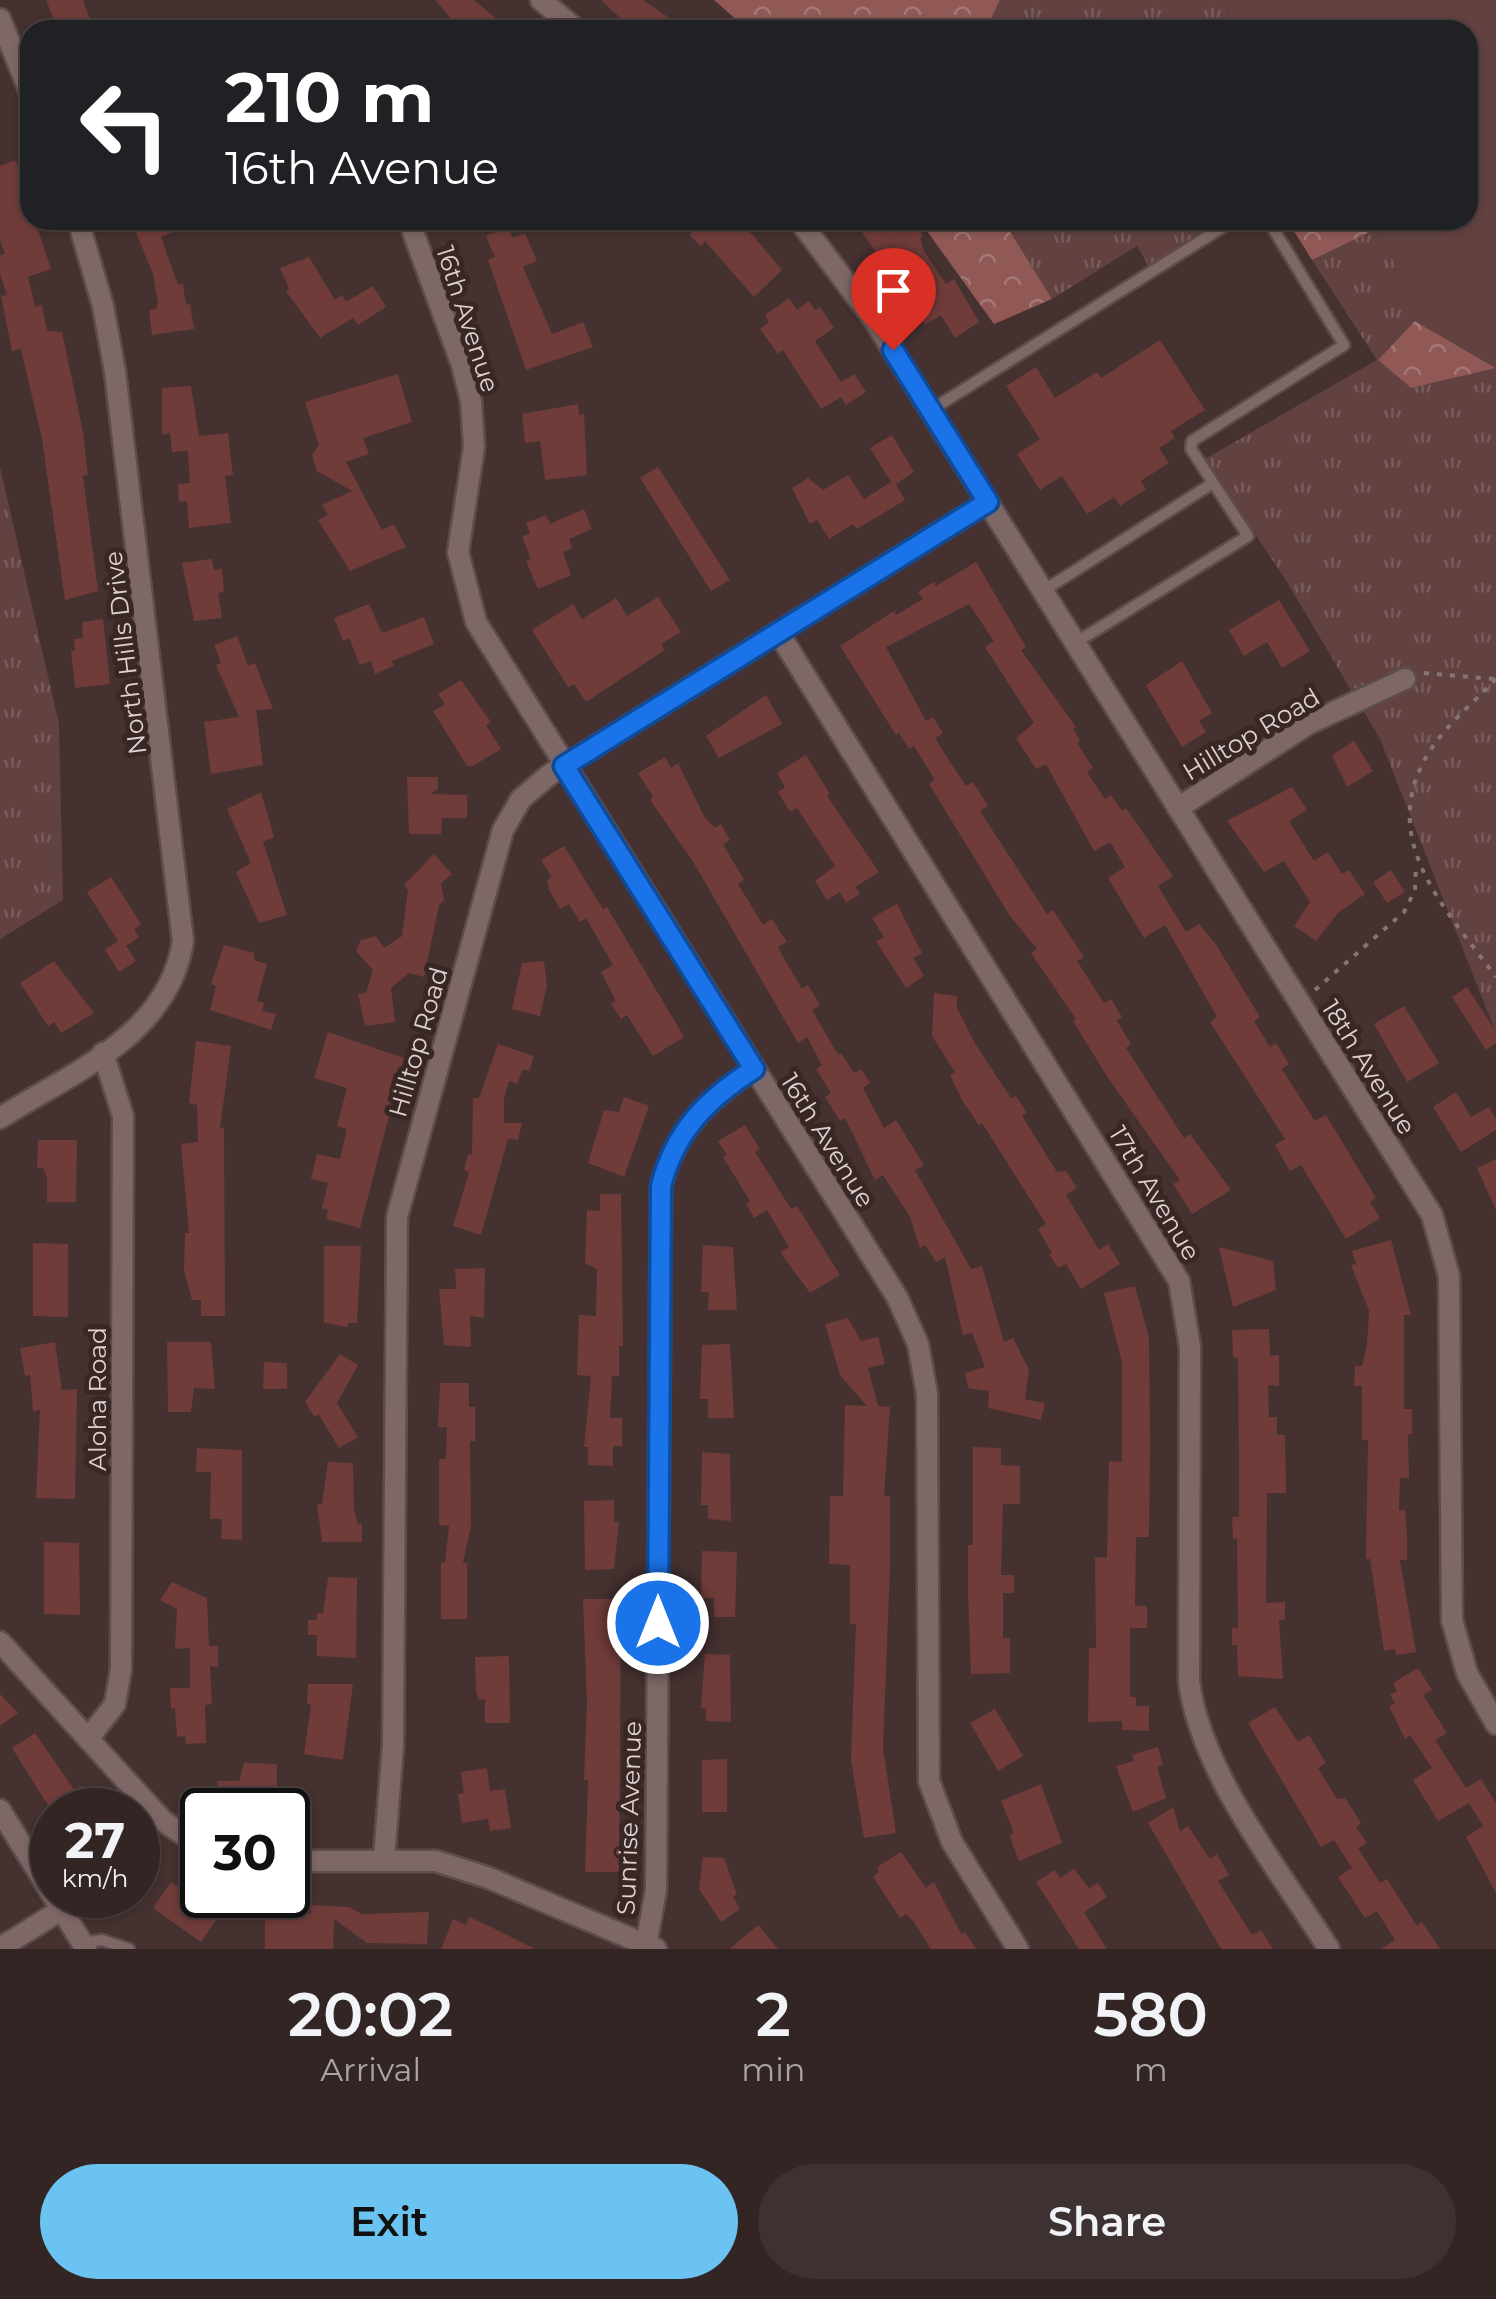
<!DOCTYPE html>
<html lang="en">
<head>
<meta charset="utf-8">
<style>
  :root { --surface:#332524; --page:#3e3131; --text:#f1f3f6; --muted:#a9a5a6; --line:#4e4241; --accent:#6ac3f1 }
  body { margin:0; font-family:Montserrat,sans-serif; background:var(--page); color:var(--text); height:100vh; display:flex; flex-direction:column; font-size:38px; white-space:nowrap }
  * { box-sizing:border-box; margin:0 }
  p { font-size:32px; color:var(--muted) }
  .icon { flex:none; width:55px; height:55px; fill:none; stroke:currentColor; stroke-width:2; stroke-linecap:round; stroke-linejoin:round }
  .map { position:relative; height:1949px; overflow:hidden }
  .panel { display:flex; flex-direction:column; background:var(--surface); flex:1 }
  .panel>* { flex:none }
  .banner { position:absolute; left:20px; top:20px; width:1458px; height:210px; border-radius:30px; box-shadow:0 2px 8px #0004,0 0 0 2px var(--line); background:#202124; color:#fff; overflow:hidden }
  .speed { position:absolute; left:30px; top:1788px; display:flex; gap:20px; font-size:50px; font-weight:700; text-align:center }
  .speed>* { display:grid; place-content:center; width:130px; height:130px; border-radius:50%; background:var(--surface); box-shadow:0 2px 8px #0004,0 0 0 2px var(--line); line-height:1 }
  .speed small { font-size:25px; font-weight:400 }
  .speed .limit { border:5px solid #111; border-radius:15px; background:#fff; color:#111 }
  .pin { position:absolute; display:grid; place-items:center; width:85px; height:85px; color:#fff; margin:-102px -42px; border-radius:50% 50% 50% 0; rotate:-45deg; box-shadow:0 0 10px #0007 }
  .pin .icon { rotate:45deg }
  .me { position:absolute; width:110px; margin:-55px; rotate:0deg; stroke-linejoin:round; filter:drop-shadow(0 0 8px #0008) }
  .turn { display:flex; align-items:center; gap:35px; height:210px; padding:0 40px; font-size:45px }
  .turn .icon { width:130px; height:130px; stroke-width:2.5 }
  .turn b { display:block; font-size:70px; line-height:85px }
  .eta { display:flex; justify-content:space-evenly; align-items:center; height:170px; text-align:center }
  .eta b { font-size:60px; font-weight:600; line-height:70px }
  .action { display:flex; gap:20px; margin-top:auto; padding:20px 40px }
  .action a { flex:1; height:115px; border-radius:60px; background:var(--accent); color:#111; font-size:40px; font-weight:600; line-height:115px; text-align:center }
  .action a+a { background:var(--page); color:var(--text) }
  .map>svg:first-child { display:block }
</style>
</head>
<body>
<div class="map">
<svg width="1496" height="1949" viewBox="0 0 1496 1949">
  <defs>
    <pattern id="grass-tufts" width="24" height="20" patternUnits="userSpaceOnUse" patternTransform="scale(2.5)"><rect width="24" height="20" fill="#624240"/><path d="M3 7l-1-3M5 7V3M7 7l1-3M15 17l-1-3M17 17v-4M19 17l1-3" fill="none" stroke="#785c5b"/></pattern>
    <pattern id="forest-crowns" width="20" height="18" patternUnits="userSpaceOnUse" patternTransform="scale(2.5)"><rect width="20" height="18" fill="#905956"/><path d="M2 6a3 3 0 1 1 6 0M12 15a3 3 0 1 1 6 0" fill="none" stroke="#a47875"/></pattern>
  </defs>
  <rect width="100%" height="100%" fill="#443130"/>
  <g fill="url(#grass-tufts)">
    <path d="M1000,0H1227L1228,30H992L989,20Z"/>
    <path d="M1003,220H1221L1149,267L1137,246L1052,299Z"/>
    <path d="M1374,230L1413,292L1415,321L1378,360L1411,388L1496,368V1033L1380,739L1287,582L1205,459L1377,360L1312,260Z"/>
    <path d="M0,467L59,724L63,900L0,939Z"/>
  </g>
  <g fill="url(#forest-crowns)">
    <path d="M714,0H1000L990,20L992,30H748Z"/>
    <path d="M919,220H1003L1052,299L994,324Z"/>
    <path d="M1287,220H1368L1374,230L1312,260Z"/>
    <path d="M1415,321L1496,368L1411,388L1378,360Z"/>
  </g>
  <path fill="#624240" d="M1227,0H1496V368L1415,321L1413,292L1368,220H1468V30H1228Z"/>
  <g fill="#703c3a">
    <path d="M46,0H83L94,30H58Z"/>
    <path d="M435,0H474L510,30H461Z"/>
    <path d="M601,0H643L687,30H633Z"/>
    <path d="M15,160L26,188L21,189L30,220L35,221L51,269L28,277L35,307L42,305L47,331L62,332L83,432L88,475L83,476L98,591L65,600L42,439L21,349L12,351L1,296L7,295L0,274V255L5,254L0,240V166Z"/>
    <path d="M131,220H202L161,237L178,285L183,284L186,305L190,304L194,329L152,335L149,310L156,309L158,303L153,274Z"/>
    <path d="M702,220H740L782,270L754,297L705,241L701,246L689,235Z"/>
    <path d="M854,220H913L923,236L920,238L924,251L946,284L954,279L979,322L955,338L941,315L925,325Z"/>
    <path d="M508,227L513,238L525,233L537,261L523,267L552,334L583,322L593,347L526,370L488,260L495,257L486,236Z"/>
    <path d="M309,257L335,300L342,295L346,302L373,286L386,307L358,325L353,318L320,338L286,291L289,288L280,268Z"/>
    <path d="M789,298L797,310L809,301L815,310L820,307L834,328L815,341L841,382L854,374L866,392L846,405L841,397L821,409L783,350L778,354L760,329L769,322L765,315Z"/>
    <path d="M1160,340L1205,410L1171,431L1175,438L1159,448L1169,463L1141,481L1146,489L1120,506L1114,497L1087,514L1062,476L1040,490L1017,454L1040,439L1006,386L1036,367L1055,398L1097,372L1101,378Z"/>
    <path d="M398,374L412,422L363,438L369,454L346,462L382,530L394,524L406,547L350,571L318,520L328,515L322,505L352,491L317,471L312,455L319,445L305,402Z"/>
    <path d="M191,386L199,436L228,433L233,475L225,476L231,523L189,528L187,501L179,502L178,484L190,483L188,451L172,452L170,433L162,435V388Z"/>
    <path d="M578,404L579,415L584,414L587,475L545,480L540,441L525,443L522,414Z"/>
    <path d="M892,435L914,472L896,484L905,500L857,529L853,524L829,539L817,520L810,524L792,488L808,478L823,490L848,475L864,499L891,482L870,448Z"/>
    <path d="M658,467L730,580L711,591L640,478Z"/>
    <path d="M584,509L592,529L569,539L572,548L563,552L571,575L538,589L526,561L531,559L522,537L530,533L526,523L546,515L550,524Z"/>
    <path d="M212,559L214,570L222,569L224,592L218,593L222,618L194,621L182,563Z"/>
    <path d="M976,562L1026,647L1021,650L1076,727L1073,729L1080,740L1077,743L1093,768L1087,772L1105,799L1111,795L1122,811L1126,808L1173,876L1158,886L1186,932L1199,924L1215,943L1260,1017L1254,1021L1270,1047L1276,1043L1289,1064L1282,1069L1315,1121L1326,1115L1376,1198L1370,1202L1380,1218L1346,1239L1301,1165L1290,1171L1275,1145L1285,1139L1210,1022L1217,1017L1165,925L1144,938L1108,878L1125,867L1110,842L1094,851L1046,764L1036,769L1016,738L1034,723L985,647L994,641L969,604L886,647L926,721L933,717L943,733L935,738L954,768L966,786L973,782L988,806L980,811L1047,914L1053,910L1084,957L1077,961L1104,1003L1111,999L1122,1017L1117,1021L1131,1044L1126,1048L1184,1138L1190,1134L1231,1190L1192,1214L1173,1184L1180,1180L1108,1078L1073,1021L1076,1019L1031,953L1037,949L1010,916L929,784L935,780L914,746L909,749L899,733L896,735L840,646L894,611L896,615L923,599L918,592L934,582L936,586Z"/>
    <path d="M658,597L681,632L661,644L665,650L586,702L574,684L568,687L532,630L573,604L582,619L616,598L627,616Z"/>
    <path d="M1279,600L1310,651L1282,668L1267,642L1244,656L1229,630Z"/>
    <path d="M369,604L382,633L424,617L434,644L392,661L394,666L375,674L371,661L360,665L349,638L343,641L334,618Z"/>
    <path d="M103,619L110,684L75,688L71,651L75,650L74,639L83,638L82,622Z"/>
    <path d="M237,636L248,666L255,663L273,709L256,710L263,765L211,774L204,722L239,717L216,665L221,663L214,645Z"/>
    <path d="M1182,661L1212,713L1199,721L1206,732L1182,747L1146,685Z"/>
    <path d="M461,680L491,722L486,725L501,749L473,766H467L433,711L445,704L438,694Z"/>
    <path d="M766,695L782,724L719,758L706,736Z"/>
    <path d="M1354,741L1373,771L1347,787L1332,755Z"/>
    <path d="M806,755L830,794L827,796L879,872L855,887L860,894L846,903L840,892L827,900L815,881L835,866L797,808L790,812L778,792L785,787L777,773Z"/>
    <path d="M665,757L671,768L678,763L705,818L715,828L721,824L730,840L723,844L744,880L738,884L763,925L772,919L787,942L778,947L783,957L802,989L808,985L820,1005L812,1010L838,1055L841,1053L854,1073L861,1069L870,1083L863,1088L884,1128L896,1120L924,1165L915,1170L971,1269L982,1266L1004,1342L1013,1338L1029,1370L1025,1399L1045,1403L1041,1420L988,1408L989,1391L968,1388L965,1373L985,1367L972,1333L963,1335L945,1257L936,1262L925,1245L920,1248L910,1217L883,1175L875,1180L845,1118L840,1121L825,1097L831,1093L816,1069L822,1065L807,1037L798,1043L692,860L650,800L653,797L638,773Z"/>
    <path d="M407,777H438V789L430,794L467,795V818H442L441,834H409Z"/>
    <path d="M1292,787L1307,810L1289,821L1314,861L1328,852L1342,874L1349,870L1365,894L1338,913L1316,941L1294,926L1310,902L1284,861L1264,872L1227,821Z"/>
    <path d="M261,792L274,837L263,842L287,915L259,923L236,872L251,863L227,809Z"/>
    <path d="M564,846L603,909L607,907L684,1037L653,1056L627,1015L621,1019L611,1004L616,1001L601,972L613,965L586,918L580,922L569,904L560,909L549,890L547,880L552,877L541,860Z"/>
    <path d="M434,854L452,874L441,883L444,900L439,905L424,977L409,973L391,988L395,1022L365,1026L358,994L366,993L373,970L356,951L361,940L376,936L384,948L402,936L408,890L404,885Z"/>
    <path d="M1391,870L1405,892L1387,903L1373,882Z"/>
    <path d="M111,877L141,924L134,929L139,937L126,946L136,961L119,972L105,950L118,941L87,892Z"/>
    <path d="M897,904L922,953L913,958L924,976L906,988L876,941L884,937L872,918Z"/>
    <path d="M224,945L254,953V960L267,964L257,1001L264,1003L262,1011L276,1014L271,1030L210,1010L216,986L211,984Z"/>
    <path d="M54,961L94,1013L61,1033L54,1022L48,1026L20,983Z"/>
    <path d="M544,961L547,986L540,1016L512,1009L522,963Z"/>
    <path d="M1467,987L1496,1032V1043L1486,1050L1452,997Z"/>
    <path d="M934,993L957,996V1008L976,1045L1011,1098L1016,1096L1027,1113L1022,1116L1057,1172L1066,1171L1077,1188L1066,1195L1099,1250L1108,1244L1120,1264L1081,1289L1066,1264L1058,1268L1049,1254L1052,1253L1038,1229L1046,1224L982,1123L979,1125L962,1100L950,1075L955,1072L932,1036Z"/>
    <path d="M1404,1006L1439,1063L1407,1082L1374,1024Z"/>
    <path d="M328,1032L404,1058L360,1228L326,1219L328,1210L322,1208L328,1183L311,1179L317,1154L340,1159L347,1129L337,1126L347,1088L314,1078Z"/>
    <path d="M196,1041L231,1046L220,1128H224L225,1316H201V1300H192L184,1270L185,1233H189L181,1144L198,1142L197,1105L189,1103Z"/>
    <path d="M498,1044L534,1056L529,1071L523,1069L517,1084L509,1081L504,1098V1123H522L518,1140L508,1139L481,1235L453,1226L469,1172L464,1170L468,1154L472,1155L473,1098H479Z"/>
    <path d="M1456,1092L1471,1117L1489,1107L1496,1119V1130L1461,1152L1433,1107Z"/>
    <path d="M624,1097L649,1106L624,1177L588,1163L604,1110L619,1112Z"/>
    <path d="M745,1125L760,1149L755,1152L791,1209L797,1206L840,1275L810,1293L780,1252L789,1247L767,1210L754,1218L746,1204L750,1201L723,1157L727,1155L718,1141Z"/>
    <path d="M38,1140H77L76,1202H47V1178L43,1168H37Z"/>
    <path d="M1496,1159V1210L1477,1168Z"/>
    <path d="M600,1194H621L623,1346H619V1376H612L610,1418H622V1446H613V1466L588,1465V1447H584L591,1376L577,1375L579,1315L596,1316L597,1269L585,1263L587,1210L600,1211Z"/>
    <path d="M1391,1240L1411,1315H1404V1409H1412V1434H1408L1409,1478H1400L1399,1510H1405L1407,1535V1560H1400L1416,1652L1396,1655L1395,1649L1384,1651L1370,1559H1366L1368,1440H1362V1386H1354L1355,1366H1362L1367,1345L1369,1311L1351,1265L1356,1264L1352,1251Z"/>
    <path d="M33,1243L68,1244V1317L33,1316Z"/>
    <path d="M703,1245L733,1247L737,1310H708L709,1292H701Z"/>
    <path d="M324,1246H361L357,1323H348V1327L324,1323Z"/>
    <path d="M1219,1247L1273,1261L1276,1290L1233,1307Z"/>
    <path d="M485,1268L484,1318L470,1316L471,1347L444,1345L439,1289H456L455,1269Z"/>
    <path d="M1135,1286L1149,1338L1150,1444L1149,1537H1136L1135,1606H1147V1628H1130V1697H1136V1706H1149V1731L1122,1730V1721L1088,1722L1089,1648H1096L1095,1557L1107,1558L1109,1461L1122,1462V1362L1104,1293Z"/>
    <path d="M848,1318L861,1341L878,1337L885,1364L868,1368L878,1406L890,1407L884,1496H890V1567L883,1748L896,1833L864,1838L851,1760L856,1624H850V1565L829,1564L830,1496H843L845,1405L867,1406L840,1375L825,1324Z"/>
    <path d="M1269,1329L1270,1356L1279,1355V1386L1268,1385L1269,1417H1277V1435H1285L1286,1493H1267L1266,1603L1285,1602V1620H1279L1283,1679L1238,1676L1237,1645H1232V1628H1238L1237,1539H1233L1232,1517H1239V1459L1238,1358L1233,1357L1232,1330Z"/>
    <path d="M55,1342L62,1390L77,1389L75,1499L36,1498L40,1410L33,1411L30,1375L25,1376L20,1348Z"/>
    <path d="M167,1342H211L215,1389L194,1388L191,1412H168Z"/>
    <path d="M730,1344L734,1418H708V1399H700L702,1345Z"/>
    <path d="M340,1354L358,1365L337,1403L358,1437L339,1448L319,1415L314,1416L305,1402Z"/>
    <path d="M264,1362L287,1363V1389H263Z"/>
    <path d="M440,1383H469V1407H475V1441H470L471,1526L463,1563H467V1619H441V1563H445L449,1526L439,1525V1459H446L447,1427H438Z"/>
    <path d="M973,1447L1001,1448V1465L1020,1466V1504H1003L1001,1575H1014V1593H1003V1638H1010V1673L971,1674L968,1593V1545H973Z"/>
    <path d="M197,1448L242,1450V1540L221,1539L222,1519H210L211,1472H196Z"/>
    <path d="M702,1452L730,1454L731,1521L708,1519V1505H701Z"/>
    <path d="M328,1462L353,1463L354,1510L358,1524H362V1542H322L317,1504H322Z"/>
    <path d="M614,1500V1522H619L614,1569L585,1570L584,1501Z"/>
    <path d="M44,1542L79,1543L80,1615L44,1614Z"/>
    <path d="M702,1551L737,1552L735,1617H714V1598H701Z"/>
    <path d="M328,1577L357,1578L356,1658L317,1656V1635H308V1620H317V1613H323Z"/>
    <path d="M172,1582L207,1598L209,1646H218V1667L210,1666L212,1704L205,1705L206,1743L186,1744L185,1736L177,1737L175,1708L171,1709L170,1688H190V1648L175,1649L177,1609L160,1600Z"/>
    <path d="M583,1599H621L619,1872H585L588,1780H584L587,1702Z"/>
    <path d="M705,1654L730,1655L731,1722L706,1721V1709L701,1708Z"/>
    <path d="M509,1656L510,1723H485V1699L479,1700L476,1692L475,1657Z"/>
    <path d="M1418,1668L1432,1690L1423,1695L1447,1733L1435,1740L1466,1788L1481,1779L1496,1803V1893L1466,1837L1483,1826L1469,1803L1438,1821L1413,1780L1432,1768L1410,1735L1405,1739L1389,1706L1395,1703L1390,1695L1397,1691L1393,1683Z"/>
    <path d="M308,1684H353L343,1760L304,1754L311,1705L307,1704Z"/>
    <path d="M0,1694L18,1713L0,1726Z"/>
    <path d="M1275,1707L1298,1742L1309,1735L1326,1763L1318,1768L1337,1799L1345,1798L1361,1823L1356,1827L1367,1843L1358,1848L1380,1883L1387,1879L1417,1926L1422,1922L1440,1949H1381L1395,1940L1377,1911L1365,1918L1338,1877L1352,1868L1334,1840L1321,1847L1248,1723Z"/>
    <path d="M995,1709L1023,1756L998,1771L970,1723Z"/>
    <path d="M35,1733L75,1791L81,1786L93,1805L85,1810H51L12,1748Z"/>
    <path d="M1158,1747L1163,1765L1157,1767L1166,1798L1133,1812L1116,1766L1134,1761L1132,1755Z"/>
    <path d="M727,1759V1812H702V1760Z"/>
    <path d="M244,1763L277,1764V1795L306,1794L307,1820H288V1810H218L217,1781H239Z"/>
    <path d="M487,1768L490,1791L505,1789L511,1828L490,1831L488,1819L462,1823L458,1794L464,1793L461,1772Z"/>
    <path d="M1041,1784L1062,1843L1019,1861L1012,1843L1010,1835L1014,1833L1001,1801Z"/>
    <path d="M1173,1807L1180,1831L1188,1826L1210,1859L1217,1854L1229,1875L1218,1881L1252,1935L1261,1930L1273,1949H1221L1148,1823Z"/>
    <path d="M901,1852L926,1888L934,1882L961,1934L965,1932L976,1949H931L914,1922L906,1914L900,1918L873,1877L879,1872L877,1867Z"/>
    <path d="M703,1857L724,1858L737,1895L733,1896L740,1909L721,1922L699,1889Z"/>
    <path d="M1074,1869L1089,1888L1098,1883L1107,1897L1084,1912L1107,1949H1079L1036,1882L1055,1870L1060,1878Z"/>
    <path d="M171,1882L219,1916L201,1942L153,1908Z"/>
    <path d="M311,1905L349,1907L362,1914L429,1912L427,1944L367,1943L334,1919L333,1949H265V1913L311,1914Z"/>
    <path d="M469,1917L489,1926L535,1949H441L453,1919L466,1925Z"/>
    <path d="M758,1925L778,1949H730L746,1935Z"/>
  </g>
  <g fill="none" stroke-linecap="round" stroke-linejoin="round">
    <g stroke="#5c4d4c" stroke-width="15">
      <g id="lane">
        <path d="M931,410L1234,220"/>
        <path d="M1043,591L1213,483"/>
        <path d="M1075,643L1248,536L1191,449L1192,441L1344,345L1268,220"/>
        <path d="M83,1943L102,1940L129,1949"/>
      </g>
    </g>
    <g stroke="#5c4d4c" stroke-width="25">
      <g id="street">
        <path d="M541,0L577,30"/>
        <path d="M0,19L30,92"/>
        <path d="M799,220L874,320L1432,1215L1449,1276L1452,1620L1467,1673L1496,1724"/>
        <path d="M413,232L462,365L471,401L474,447L458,552L476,622L897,1297L918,1344L927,1394L929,1781L952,1842L1018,1949"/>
        <path d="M778,632L1179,1281L1190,1347L1189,1681C1200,1772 1280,1871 1329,1949"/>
        <path d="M1178,808L1308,724L1405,679"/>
        <path d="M0,1118C73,1072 169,1035 183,941L115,372L103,306L78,220"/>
        <path d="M0,1642L163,1821L202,1847"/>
        <path d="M88,1739L115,1704L121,1669L123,1116L103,1053"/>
        <path d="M0,1810L86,1949"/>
        <path d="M384,1858L393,1745L397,1217L503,830L521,799L549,775L988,502"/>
        <path d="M288,1861H436L489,1878L656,1949"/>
        <path d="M646,1945L656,1890L661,1186C675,1131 708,1099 754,1069"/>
        <path d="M0,1948L61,1910"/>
      </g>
    </g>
    <g stroke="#847473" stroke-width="4" stroke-dasharray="5 8" stroke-linecap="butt">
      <path d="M1424,673L1494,679"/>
      <path d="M1496,679C1475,701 1450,722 1433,746C1372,836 1444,906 1496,977"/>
      <path d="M1315,990L1404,912L1415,890L1416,864"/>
    </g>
    <use href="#lane" stroke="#7e6867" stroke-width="10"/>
    <use href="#street" stroke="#7e6867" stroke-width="20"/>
  </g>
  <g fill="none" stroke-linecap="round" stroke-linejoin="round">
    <g stroke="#114b97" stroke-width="25">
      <path id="route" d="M658,1623L661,1186C675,1131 707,1099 754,1069L564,766L988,502L893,350"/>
    </g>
    <use href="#route" stroke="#1a73e8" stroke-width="18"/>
  </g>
  <g text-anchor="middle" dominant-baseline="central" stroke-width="10" stroke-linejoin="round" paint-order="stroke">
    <g font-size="25" fill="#ded2d1" stroke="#392726">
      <text transform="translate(468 319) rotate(72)">16th Avenue</text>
      <text transform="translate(125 653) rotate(-97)">North Hills Drive</text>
      <text transform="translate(1251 734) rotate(-31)">Hilltop Road</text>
      <text transform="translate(418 1042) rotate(-74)">Hilltop Road</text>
      <text transform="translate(1369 1067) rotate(58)">18th Avenue</text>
      <text transform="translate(828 1140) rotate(58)">16th Avenue</text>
      <text transform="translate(1155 1193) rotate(59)">17th Avenue</text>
      <text transform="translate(97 1399) rotate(-90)">Aloha Road</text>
      <text transform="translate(629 1818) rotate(-88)">Sunrise Avenue</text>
    </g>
  </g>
</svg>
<div class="speed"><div>27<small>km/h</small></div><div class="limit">30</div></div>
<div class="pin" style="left:893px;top:350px;background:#d93025"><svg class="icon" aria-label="arrive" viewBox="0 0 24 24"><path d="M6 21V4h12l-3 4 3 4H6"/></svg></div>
<svg class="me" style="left:658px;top:1623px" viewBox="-20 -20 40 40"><circle r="17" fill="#1a73e8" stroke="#fff" stroke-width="3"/><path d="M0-11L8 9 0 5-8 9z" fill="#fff"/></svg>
<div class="banner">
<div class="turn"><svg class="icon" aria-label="left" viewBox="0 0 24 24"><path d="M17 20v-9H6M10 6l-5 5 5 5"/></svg><div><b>210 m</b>16th Avenue</div></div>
</div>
</div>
<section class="panel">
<div class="eta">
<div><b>20:02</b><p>Arrival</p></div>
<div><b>2</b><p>min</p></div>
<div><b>580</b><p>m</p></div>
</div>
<div class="action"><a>Exit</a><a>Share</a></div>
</section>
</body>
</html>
